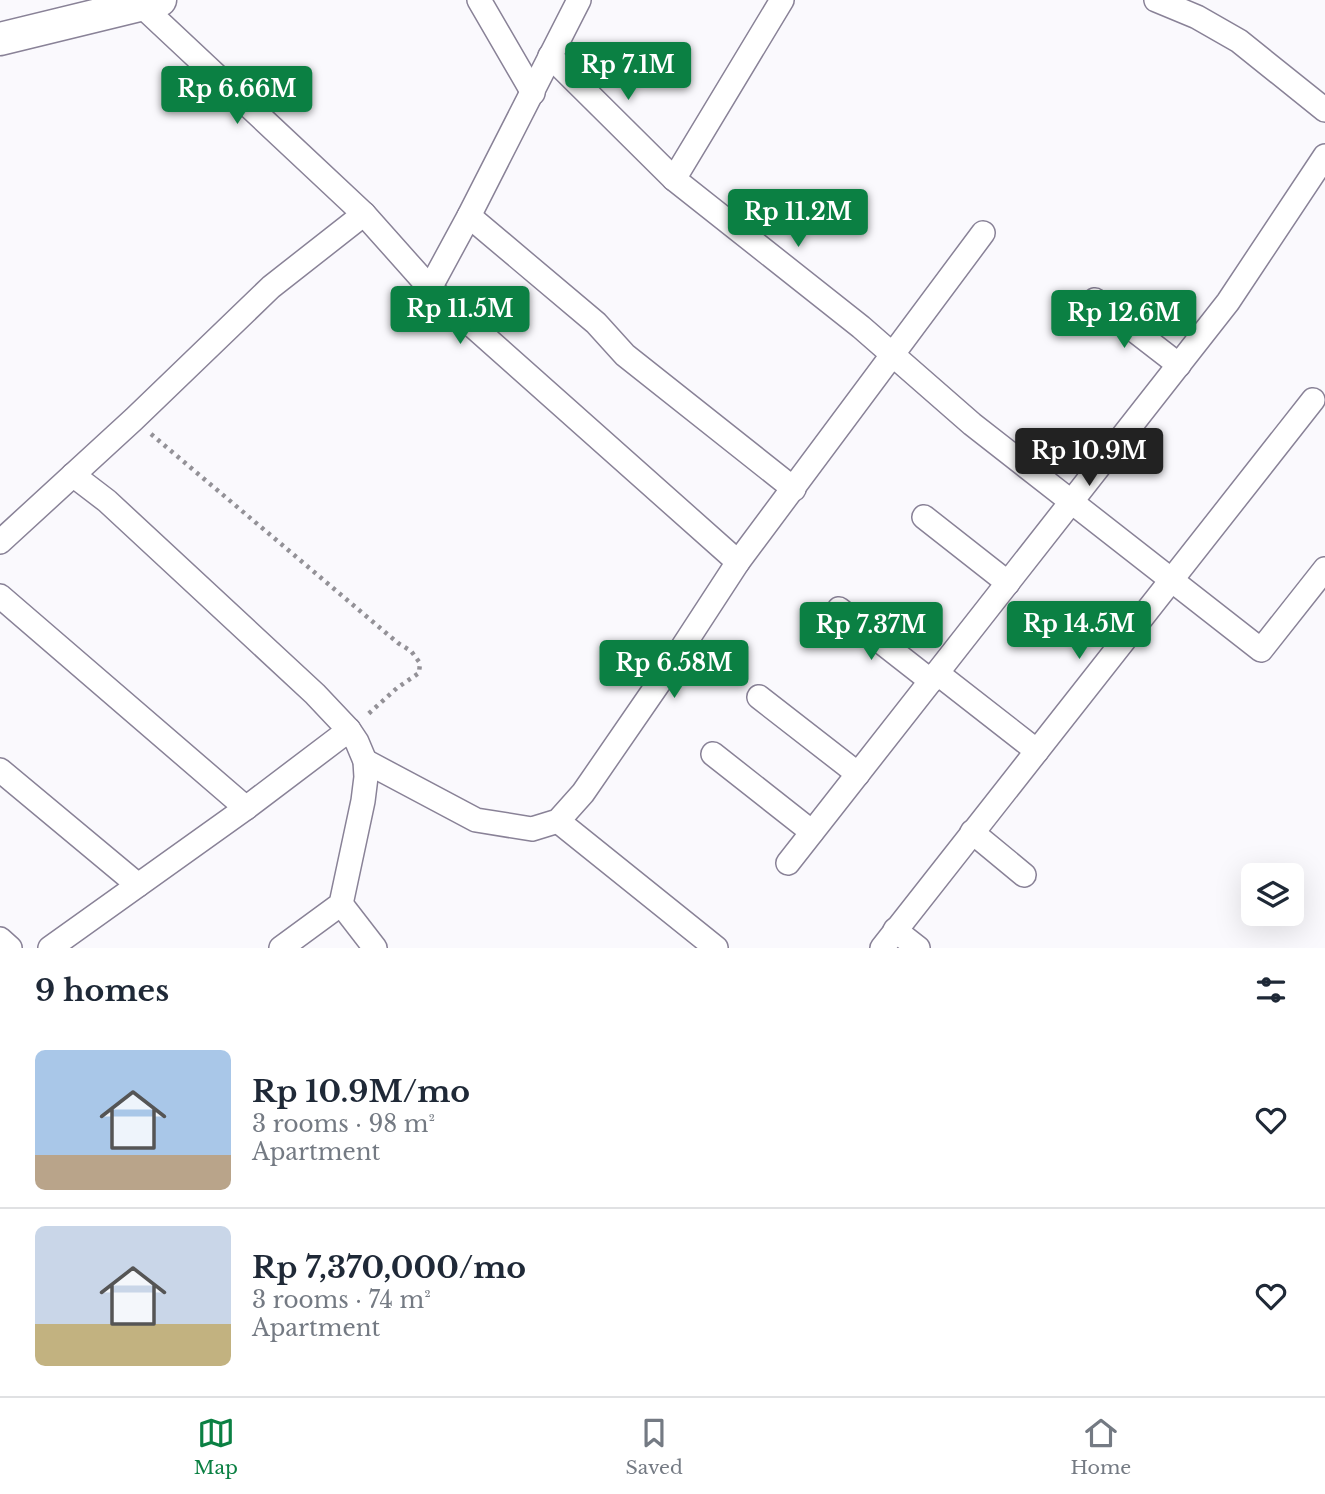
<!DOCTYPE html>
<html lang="en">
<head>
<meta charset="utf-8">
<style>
  body { margin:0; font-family:"Libre Baskerville",serif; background:#f2f2f3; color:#1f2937; height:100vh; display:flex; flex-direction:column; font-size:26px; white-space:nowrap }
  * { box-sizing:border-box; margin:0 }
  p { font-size:23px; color:#747a83 }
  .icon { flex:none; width:38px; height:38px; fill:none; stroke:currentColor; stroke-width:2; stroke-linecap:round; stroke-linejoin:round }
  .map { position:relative; height:948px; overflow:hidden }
  .drawer { display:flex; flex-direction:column; background:#fff; flex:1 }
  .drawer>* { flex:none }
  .controls { position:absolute; left:1241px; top:863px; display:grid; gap:14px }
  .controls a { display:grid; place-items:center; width:63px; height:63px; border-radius:10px; background:#fff; box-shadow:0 7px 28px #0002; font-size:35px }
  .price { position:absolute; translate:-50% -60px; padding:0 16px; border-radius:7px; background:#0b8043; color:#fff; font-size:23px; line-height:46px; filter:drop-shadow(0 2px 4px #0008) }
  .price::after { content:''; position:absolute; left:50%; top:42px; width:21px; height:16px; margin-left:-10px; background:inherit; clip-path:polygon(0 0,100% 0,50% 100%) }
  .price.current { background:#222; color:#fff }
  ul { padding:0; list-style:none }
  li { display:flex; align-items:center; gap:21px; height:175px; padding:0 35px }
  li+li { border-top:2px solid #e0e1e3 }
  li span { display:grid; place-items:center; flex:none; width:196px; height:140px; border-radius:10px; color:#555 }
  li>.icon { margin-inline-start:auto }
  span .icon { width:84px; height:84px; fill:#fffc; stroke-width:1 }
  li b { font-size:30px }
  h2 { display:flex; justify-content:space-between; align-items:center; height:84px; padding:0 35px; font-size:30px }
  .dock { display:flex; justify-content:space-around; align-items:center; height:98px; border-top:2px solid #e0e1e3; background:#fff; font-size:19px; color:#747a83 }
  .dock a { display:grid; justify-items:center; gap:4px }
  .dock .current { color:#0b8043 }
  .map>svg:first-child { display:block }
</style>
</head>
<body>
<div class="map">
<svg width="1325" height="948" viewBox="0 0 1325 948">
  <rect width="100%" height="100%" fill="#faf9fd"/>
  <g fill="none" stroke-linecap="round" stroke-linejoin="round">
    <defs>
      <g id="street">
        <polyline points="479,0 533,93"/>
        <polyline points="579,0 469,216 430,288 738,562"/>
        <polyline points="1156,0 1197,17 1239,41 1325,110"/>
        <polyline points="141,5 364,214"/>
        <polyline points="550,56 674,179 861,327 972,424 1261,650 1325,569"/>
        <polyline points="674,179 782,0"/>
        <polyline points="469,216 596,323 625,355 794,489"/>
        <polyline points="1095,300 1179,365"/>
        <polyline points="73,475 107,501 315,694 349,730 357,742 365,761 366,777 363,801 341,904 281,948"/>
        <polyline points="924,517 1008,583"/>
        <polyline points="0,542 134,419 271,287 364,214 430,288"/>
        <polyline points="0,596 246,808"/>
        <polyline points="839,609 931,681"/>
        <polyline points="937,673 1037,751"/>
        <polyline points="759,697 858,774"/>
        <polyline points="713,754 812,832"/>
        <polyline points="365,761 476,820 532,829 558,821 583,793 665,674 738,562 983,233"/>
        <polyline points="0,770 138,885"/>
        <polyline points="558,821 716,948"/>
        <polyline points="972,832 1024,875"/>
        <polyline points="788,863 1228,302 1325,156"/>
        <polyline points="341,904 375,948"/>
        <polyline points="895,930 918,948"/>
        <polyline points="0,939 10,948"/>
        <polyline points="50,948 246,808 349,730"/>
        <polyline points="882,948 1313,400"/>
      </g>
      <polyline id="secondary" points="0,39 160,0"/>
    </defs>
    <use href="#street" stroke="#898297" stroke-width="26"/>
    <use href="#secondary" stroke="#898297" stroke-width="35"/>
    <polyline stroke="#939197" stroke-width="4.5" stroke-dasharray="3.5 5" stroke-linecap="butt" points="151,434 398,643 411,651 420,663 419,673 397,688 366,716"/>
    <use href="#street" stroke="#fff" stroke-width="23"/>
    <use href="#secondary" stroke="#fff" stroke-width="32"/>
  </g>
</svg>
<div class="controls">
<a><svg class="icon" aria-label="layers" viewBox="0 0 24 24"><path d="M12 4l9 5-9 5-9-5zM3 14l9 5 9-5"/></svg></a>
</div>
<b class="price" style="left:628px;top:102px">Rp 7.1M</b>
<b class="price" style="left:237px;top:126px">Rp 6.66M</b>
<b class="price" style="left:798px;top:249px">Rp 11.2M</b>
<b class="price" style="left:460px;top:346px">Rp 11.5M</b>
<b class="price" style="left:1124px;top:350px">Rp 12.6M</b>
<b class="price current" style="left:1089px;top:488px">Rp 10.9M</b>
<b class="price" style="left:1079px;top:661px">Rp 14.5M</b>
<b class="price" style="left:871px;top:662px">Rp 7.37M</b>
<b class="price" style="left:674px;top:700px">Rp 6.58M</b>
</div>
<section class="drawer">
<h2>9 homes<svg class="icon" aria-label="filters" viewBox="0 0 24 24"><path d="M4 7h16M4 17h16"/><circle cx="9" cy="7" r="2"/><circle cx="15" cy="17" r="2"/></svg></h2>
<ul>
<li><span style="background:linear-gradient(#a9c7e8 75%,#b9a48a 0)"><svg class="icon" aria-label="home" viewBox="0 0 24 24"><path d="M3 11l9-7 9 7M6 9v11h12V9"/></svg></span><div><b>Rp 10.9M/mo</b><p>3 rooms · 98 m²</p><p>Apartment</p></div><svg class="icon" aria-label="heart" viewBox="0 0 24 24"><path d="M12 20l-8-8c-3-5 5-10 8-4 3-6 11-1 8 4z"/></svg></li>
<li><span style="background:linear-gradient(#c9d6e8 70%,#c2b280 0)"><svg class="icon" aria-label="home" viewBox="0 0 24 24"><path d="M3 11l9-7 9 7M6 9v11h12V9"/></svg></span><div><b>Rp 7,370,000/mo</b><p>3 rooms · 74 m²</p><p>Apartment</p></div><svg class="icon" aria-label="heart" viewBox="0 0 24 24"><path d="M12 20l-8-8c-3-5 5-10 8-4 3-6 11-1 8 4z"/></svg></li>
</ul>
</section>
<nav class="dock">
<a class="current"><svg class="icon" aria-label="map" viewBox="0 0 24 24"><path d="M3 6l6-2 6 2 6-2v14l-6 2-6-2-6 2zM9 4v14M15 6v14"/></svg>Map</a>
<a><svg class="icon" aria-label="saved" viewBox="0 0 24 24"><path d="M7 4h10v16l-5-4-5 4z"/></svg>Saved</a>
<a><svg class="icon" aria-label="home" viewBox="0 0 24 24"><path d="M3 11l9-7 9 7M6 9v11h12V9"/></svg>Home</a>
</nav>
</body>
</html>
